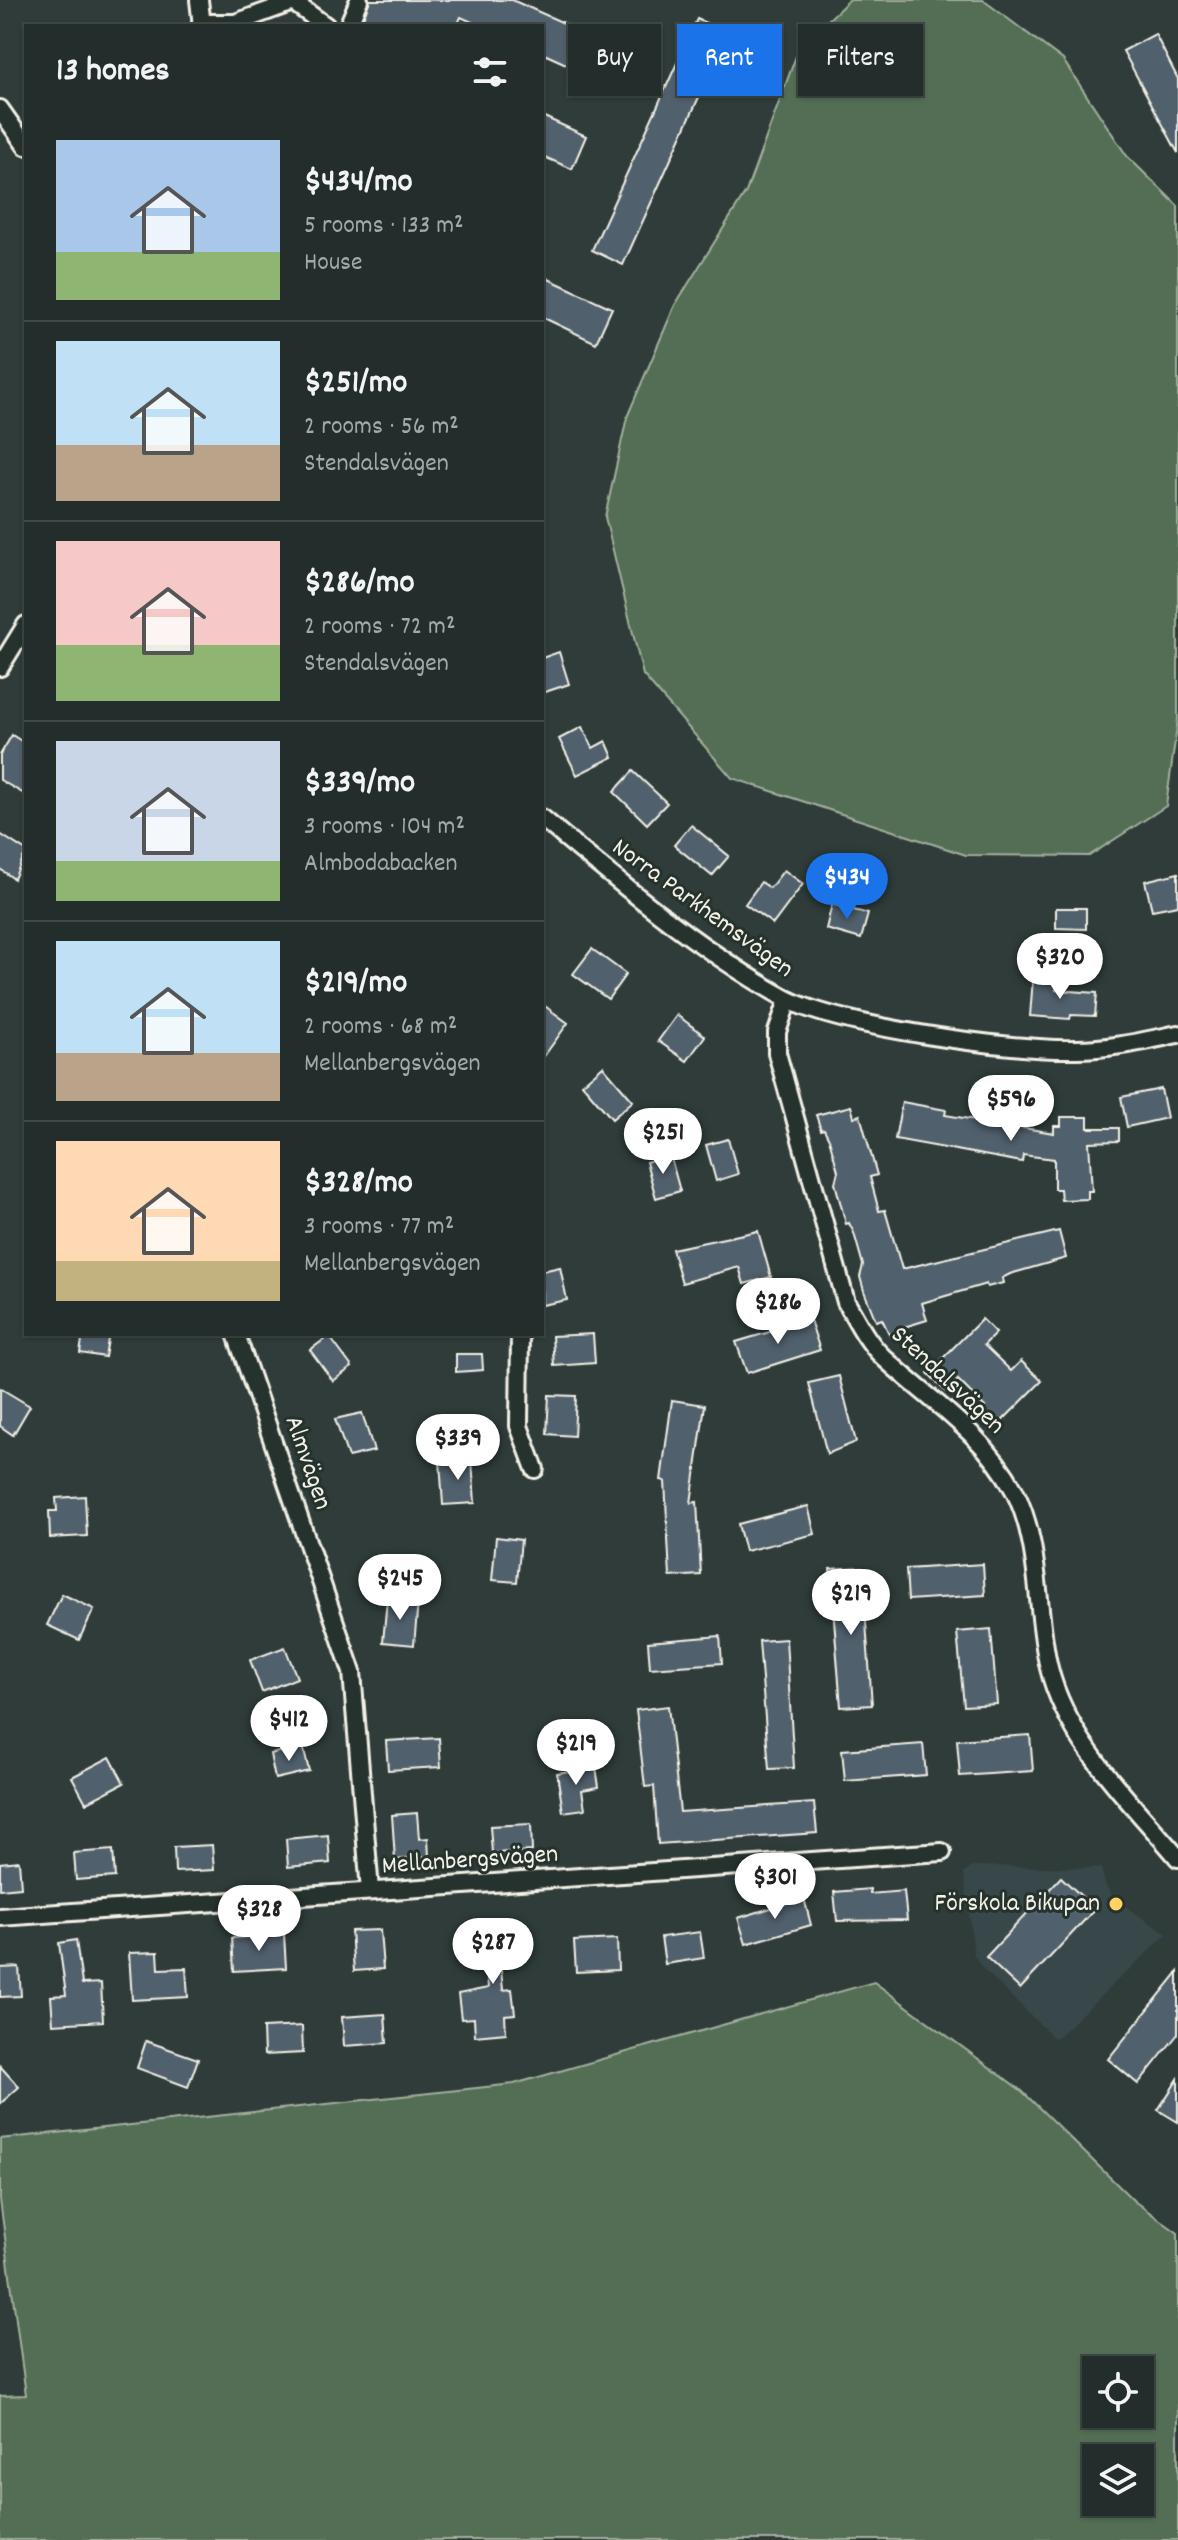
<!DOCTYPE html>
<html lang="en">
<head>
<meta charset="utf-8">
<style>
  body { margin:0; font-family:Dekko,sans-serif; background:#2f3938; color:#f1f3f6; height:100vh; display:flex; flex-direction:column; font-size:30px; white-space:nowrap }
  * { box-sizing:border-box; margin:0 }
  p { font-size:26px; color:#a3a8a9 }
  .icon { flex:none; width:44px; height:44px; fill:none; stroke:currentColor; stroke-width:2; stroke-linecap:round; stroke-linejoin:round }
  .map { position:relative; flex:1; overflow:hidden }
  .drawer { position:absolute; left:24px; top:24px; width:520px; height:1312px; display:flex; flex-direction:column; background:#232d2c; border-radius:0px; box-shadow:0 2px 6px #0004,0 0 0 2px #404948 }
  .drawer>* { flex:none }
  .top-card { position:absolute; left:568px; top:24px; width:490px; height:72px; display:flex; gap:16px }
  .fabs { position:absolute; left:1082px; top:2356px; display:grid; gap:16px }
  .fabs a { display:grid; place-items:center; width:72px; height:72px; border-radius:0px; background:#232d2c; box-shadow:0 2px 6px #0004,0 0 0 2px #404948; font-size:40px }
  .price { position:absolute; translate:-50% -68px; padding:0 18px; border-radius:28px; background:#fff; color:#222; font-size:26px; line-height:52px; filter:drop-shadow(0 2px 4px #0008) }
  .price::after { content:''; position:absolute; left:50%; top:48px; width:24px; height:18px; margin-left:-12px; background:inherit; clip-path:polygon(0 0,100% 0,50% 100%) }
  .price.selected { background:#1a73e8; color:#fff }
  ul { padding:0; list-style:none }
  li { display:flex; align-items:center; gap:24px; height:200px; padding:0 32px }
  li+li { border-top:2px solid #404948 }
  li span { display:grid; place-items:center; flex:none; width:224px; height:160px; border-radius:0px; color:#555 }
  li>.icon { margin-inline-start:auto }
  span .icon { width:96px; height:96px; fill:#fffc; stroke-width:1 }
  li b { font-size:34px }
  h2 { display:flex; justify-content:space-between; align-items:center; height:96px; padding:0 32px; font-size:34px }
  .tag { padding:0 28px; border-radius:0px; background:#232d2c; box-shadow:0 2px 6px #0004,0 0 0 2px #404948; font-size:28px; line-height:72px }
  .tag.selected { background:#1a73e8; color:#fff }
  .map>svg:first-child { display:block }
</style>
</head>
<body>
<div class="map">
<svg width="1178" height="2540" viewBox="0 0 1178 2540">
  <rect width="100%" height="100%" fill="#2f3c3a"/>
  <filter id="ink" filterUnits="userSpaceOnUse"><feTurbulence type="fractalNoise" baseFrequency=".0125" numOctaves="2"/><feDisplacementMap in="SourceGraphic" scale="16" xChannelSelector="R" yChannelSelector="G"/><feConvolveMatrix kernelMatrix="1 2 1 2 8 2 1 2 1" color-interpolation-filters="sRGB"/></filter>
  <g filter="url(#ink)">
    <polygon fill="#394749" points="974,1866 1101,1868 1106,1886 1114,1899 1167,1934 1055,2039 982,1968 974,1955 964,1873"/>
    <g fill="#536e54" stroke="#a4b09e" stroke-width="2" fill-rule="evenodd">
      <polygon points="849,0 983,0 1063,60 1127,156 1178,206 1178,719 1166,806 1089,856 966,855 732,778 643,675 605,517 627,417 675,305 746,192 799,48"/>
      <path d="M 874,1982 L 1022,2091 L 1134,2201 L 1178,2233 L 1178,2540 L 0,2540 L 0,2396 L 26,2395 L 0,2200 L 0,2139 L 514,2084 ZM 1096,2370 L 1140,2370 L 1140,2414 L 1096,2414 ZM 1096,2458 L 1140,2458 L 1140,2502 L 1096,2502 Z"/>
    </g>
    <g fill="#51616d" stroke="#f4f1e8" stroke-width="2">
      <polygon points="370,0 512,0 636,55 621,89 542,53 542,26 481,26 461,17 457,26 360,26"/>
      <polygon points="697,19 728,33 623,265 592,250"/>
      <polygon points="1155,34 1178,79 1178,153 1123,51"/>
      <polygon points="542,116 586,136 572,169 542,156"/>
      <polygon points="542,276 612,308 596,343 542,317"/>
      <polygon points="559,652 569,684 542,693 542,658"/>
      <polygon points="582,727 593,748 606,741 613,757 577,775 559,739"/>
      <polygon points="12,735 26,744 26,795 0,780 0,755"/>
      <polygon points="633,771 667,803 647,824 614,792"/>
      <polygon points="691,825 729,856 712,876 674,845"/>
      <polygon points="0,834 26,851 14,879 0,869"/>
      <polygon points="784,870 803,884 773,924 745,904 761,882 770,888"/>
      <polygon points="1178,873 1178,905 1152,910 1145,881"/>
      <polygon points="832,904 868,914 861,939 826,929"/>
      <polygon points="1056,908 1086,908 1086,929 1056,928"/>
      <polygon points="592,949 626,974 608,999 573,974"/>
      <polygon points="1033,978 1057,980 1056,990 1097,993 1095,1016 1071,1015 1070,1019 1030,1016"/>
      <polygon points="542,1004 568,1023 542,1059"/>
      <polygon points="677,1015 705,1036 687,1061 658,1041"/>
      <polygon points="603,1066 633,1101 612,1119 582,1084"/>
      <polygon points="1161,1089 1167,1118 1127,1127 1121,1097"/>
      <polygon points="902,1102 946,1110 945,1115 1054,1133 1054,1126 1061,1126 1061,1117 1088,1117 1088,1128 1119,1128 1119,1141 1089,1142 1092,1191 1088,1191 1088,1199 1061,1200 1060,1189 1054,1189 1054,1159 1023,1155 1022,1162 895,1139"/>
      <polygon points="851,1106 854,1117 860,1115 877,1175 870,1177 879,1211 885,1210 902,1269 1059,1231 1066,1258 1010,1274 1002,1278 1003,1283 987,1287 986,1284 922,1303 927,1320 904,1327 906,1334 891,1338 882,1319 876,1321 864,1291 860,1277 863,1265 854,1233 849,1223 846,1224 835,1183 838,1171 829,1139 824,1129 821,1130 816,1115"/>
      <polygon points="728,1139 738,1174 716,1181 706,1145"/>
      <polygon points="670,1155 680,1191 656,1198 646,1162"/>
      <polygon points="758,1231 771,1277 744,1284 739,1267 682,1283 672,1249"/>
      <polygon points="560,1267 567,1300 542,1305 542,1271"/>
      <polygon points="982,1319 996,1333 984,1345 1011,1371 1021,1361 1042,1381 992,1431 977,1416 985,1407 958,1380 946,1392 928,1373"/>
      <polygon points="810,1320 820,1350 747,1373 736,1342"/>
      <polygon points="83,1334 109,1334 105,1357 80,1353"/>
      <polygon points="593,1334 595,1363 554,1366 552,1336"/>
      <polygon points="329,1336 352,1367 333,1381 310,1350"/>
      <polygon points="456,1354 482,1354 483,1370 456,1372"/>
      <polygon points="839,1376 856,1442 827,1454 809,1383"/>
      <polygon points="0,1388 30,1406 13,1435 0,1426"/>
      <polygon points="549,1395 576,1396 574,1436 547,1434"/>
      <polygon points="672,1400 705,1405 691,1503 697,1502 701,1575 670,1577 665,1481 661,1480"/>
      <polygon points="362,1413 374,1451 348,1457 335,1419"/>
      <polygon points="472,1459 475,1503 443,1505 440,1461"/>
      <polygon points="85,1496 87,1536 50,1538 49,1511 57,1511 56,1498"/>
      <polygon points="808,1506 815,1534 745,1551 738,1524"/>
      <polygon points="496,1537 521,1540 517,1582 492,1580"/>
      <polygon points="983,1564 985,1595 908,1600 906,1569"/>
      <polygon points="862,1567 872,1705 841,1707 830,1569"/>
      <polygon points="62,1594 94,1609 79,1640 47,1625"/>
      <polygon points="387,1599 418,1602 414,1645 383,1642"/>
      <polygon points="991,1629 997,1704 964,1706 957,1632"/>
      <polygon points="720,1636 722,1663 650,1668 648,1642"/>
      <polygon points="786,1639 794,1768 769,1769 759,1641"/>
      <polygon points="285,1647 297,1678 262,1692 250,1660"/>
      <polygon points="668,1706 680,1812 814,1803 817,1833 658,1844 654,1786 645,1787 636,1710"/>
      <polygon points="1030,1735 1033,1771 960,1776 957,1740"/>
      <polygon points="439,1738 441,1767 388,1770 386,1741"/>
      <polygon points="923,1744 926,1775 845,1781 842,1750"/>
      <polygon points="303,1746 309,1771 275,1779 270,1754"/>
      <polygon points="110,1757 124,1783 86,1803 72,1777"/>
      <polygon points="596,1767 599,1787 582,1790 585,1809 563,1812 557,1773"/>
      <polygon points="417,1813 419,1839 428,1838 429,1857 395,1860 392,1815"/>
      <polygon points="531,1824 532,1851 492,1853 490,1826"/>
      <polygon points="328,1835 330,1863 288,1867 286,1839"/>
      <polygon points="212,1845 214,1870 175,1872 174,1847"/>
      <polygon points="113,1850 115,1877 76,1880 74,1853"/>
      <polygon points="19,1861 21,1887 0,1889 0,1863"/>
      <polygon points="1061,1877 1095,1909 1020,1989 986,1957"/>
      <polygon points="870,1889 870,1894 904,1891 907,1920 837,1921 834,1892"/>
      <polygon points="804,1898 811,1925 746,1944 738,1918"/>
      <polygon points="380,1930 383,1969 354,1971 351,1931"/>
      <polygon points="522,1931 525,1957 500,1959 503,1990 512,1989 515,2014 505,2015 506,2033 475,2036 474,2018 461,2019 458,1994 488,1988 483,1934"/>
      <polygon points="700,1932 704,1958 665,1964 661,1937"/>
      <polygon points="284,1934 286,1968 234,1971 232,1938"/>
      <polygon points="617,1939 618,1970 576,1972 574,1941"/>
      <polygon points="76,1940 82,1984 101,1983 103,2021 53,2024 51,1996 66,1995 59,1943"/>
      <polygon points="158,1952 159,1969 186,1968 188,1997 132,2000 129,1953"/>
      <polygon points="19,1967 21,1996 0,1997 0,1968"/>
      <polygon points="1178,1972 1178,2034 1138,2084 1108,2059"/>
      <polygon points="385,2014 387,2043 344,2046 342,2017"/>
      <polygon points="302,2026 303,2053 264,2055 263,2028"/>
      <polygon points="146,2041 198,2059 188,2087 137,2068"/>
      <polygon points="0,2066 19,2087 0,2104"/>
      <polygon points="1178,2079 1178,2122 1158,2110"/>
    </g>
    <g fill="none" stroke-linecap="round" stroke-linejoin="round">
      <defs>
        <g id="minor">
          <polyline points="199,0 202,26"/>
          <polyline points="201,23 235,23 293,2 326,26"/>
          <polyline points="348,26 359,0"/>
          <polyline points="0,109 26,146"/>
          <polyline points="0,667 26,625"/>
          <path d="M 542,818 C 617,881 699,950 785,998 C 837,1027 1014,1051 1076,1049 C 1111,1049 1144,1041 1178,1034"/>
          <path d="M 788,1000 L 777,1032 L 777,1053 L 846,1302 C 857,1321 867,1342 883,1357 C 929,1400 984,1433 1014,1490 C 1042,1545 1035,1610 1049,1668 C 1067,1742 1131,1802 1178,1858"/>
          <polyline points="236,1334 352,1672 370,1891"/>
          <polyline points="520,1334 519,1426 535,1469"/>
          <polyline points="0,1917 942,1852"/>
        </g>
      </defs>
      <use href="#minor" stroke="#f4f1e8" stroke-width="22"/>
      <use href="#minor" stroke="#26332d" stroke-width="16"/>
    </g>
  </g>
  <circle fill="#ffd166" stroke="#26332d" stroke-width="3" cx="1116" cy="1904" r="8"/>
  <g text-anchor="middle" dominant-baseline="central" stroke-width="6" stroke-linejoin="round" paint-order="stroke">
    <g font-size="26" fill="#f4f1e8" stroke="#26332d">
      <text transform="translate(702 909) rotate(36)">Norra Parkhemsvägen</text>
      <text transform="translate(947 1381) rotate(43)">Stendalsvägen</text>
      <text transform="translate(307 1463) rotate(71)">Almvägen</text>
      <text transform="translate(470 1861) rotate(-4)">Mellanbergsvägen</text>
    </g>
    <g font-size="26" fill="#f4f1e8" stroke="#26332d" text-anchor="end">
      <text x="1100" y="1904">Förskola Bikupan</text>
    </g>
  </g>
</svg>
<div class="fabs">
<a><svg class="icon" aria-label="locate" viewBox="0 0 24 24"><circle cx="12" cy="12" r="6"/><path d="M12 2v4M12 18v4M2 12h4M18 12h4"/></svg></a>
<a><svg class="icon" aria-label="layers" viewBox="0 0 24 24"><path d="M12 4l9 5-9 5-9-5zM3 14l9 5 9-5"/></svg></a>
</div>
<b class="price selected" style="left:847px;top:921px">$434</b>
<b class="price" style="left:1060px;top:1001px">$320</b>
<b class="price" style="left:1011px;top:1143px">$596</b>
<b class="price" style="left:663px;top:1176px">$251</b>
<b class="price" style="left:778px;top:1346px">$286</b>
<b class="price" style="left:458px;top:1482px">$339</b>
<b class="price" style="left:400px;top:1622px">$245</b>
<b class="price" style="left:851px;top:1637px">$219</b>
<b class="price" style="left:289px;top:1763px">$412</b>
<b class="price" style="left:576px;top:1787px">$219</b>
<b class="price" style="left:775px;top:1921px">$301</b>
<b class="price" style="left:259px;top:1953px">$328</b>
<b class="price" style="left:493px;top:1986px">$287</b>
<div class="top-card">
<a class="tag">Buy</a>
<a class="tag selected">Rent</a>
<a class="tag">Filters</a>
</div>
<section class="drawer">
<h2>13 homes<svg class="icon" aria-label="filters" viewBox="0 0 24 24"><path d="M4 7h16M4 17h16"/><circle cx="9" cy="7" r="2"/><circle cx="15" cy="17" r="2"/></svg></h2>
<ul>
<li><span style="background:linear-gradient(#a9c7e8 70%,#8fb573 0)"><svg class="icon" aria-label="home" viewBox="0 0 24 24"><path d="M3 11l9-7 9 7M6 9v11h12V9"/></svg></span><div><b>$434/mo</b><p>5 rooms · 133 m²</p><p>House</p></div></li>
<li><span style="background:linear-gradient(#bfe0f5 65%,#b9a48a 0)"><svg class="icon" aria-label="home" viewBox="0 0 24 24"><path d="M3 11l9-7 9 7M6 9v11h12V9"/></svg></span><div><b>$251/mo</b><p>2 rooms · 56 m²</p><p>Stendalsvägen</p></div></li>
<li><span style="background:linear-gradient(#f6c9c9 65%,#8fb573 0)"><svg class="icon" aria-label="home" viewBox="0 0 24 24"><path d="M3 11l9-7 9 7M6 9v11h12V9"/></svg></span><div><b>$286/mo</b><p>2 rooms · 72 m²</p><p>Stendalsvägen</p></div></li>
<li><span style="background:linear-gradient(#c9d6e8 75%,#8fb573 0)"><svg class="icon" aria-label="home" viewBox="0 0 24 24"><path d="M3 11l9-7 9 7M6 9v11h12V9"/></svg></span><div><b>$339/mo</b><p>3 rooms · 104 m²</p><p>Almbodabacken</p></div></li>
<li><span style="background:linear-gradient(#bfe0f5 70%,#b9a48a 0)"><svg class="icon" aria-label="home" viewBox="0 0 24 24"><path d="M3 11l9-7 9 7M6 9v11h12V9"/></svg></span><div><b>$219/mo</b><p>2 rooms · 68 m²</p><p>Mellanbergsvägen</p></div></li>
<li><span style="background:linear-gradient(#ffd9b3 75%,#c2b280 0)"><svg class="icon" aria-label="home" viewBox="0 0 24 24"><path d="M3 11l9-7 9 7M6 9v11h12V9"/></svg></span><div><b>$328/mo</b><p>3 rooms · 77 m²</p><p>Mellanbergsvägen</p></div></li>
</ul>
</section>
</div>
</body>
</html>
